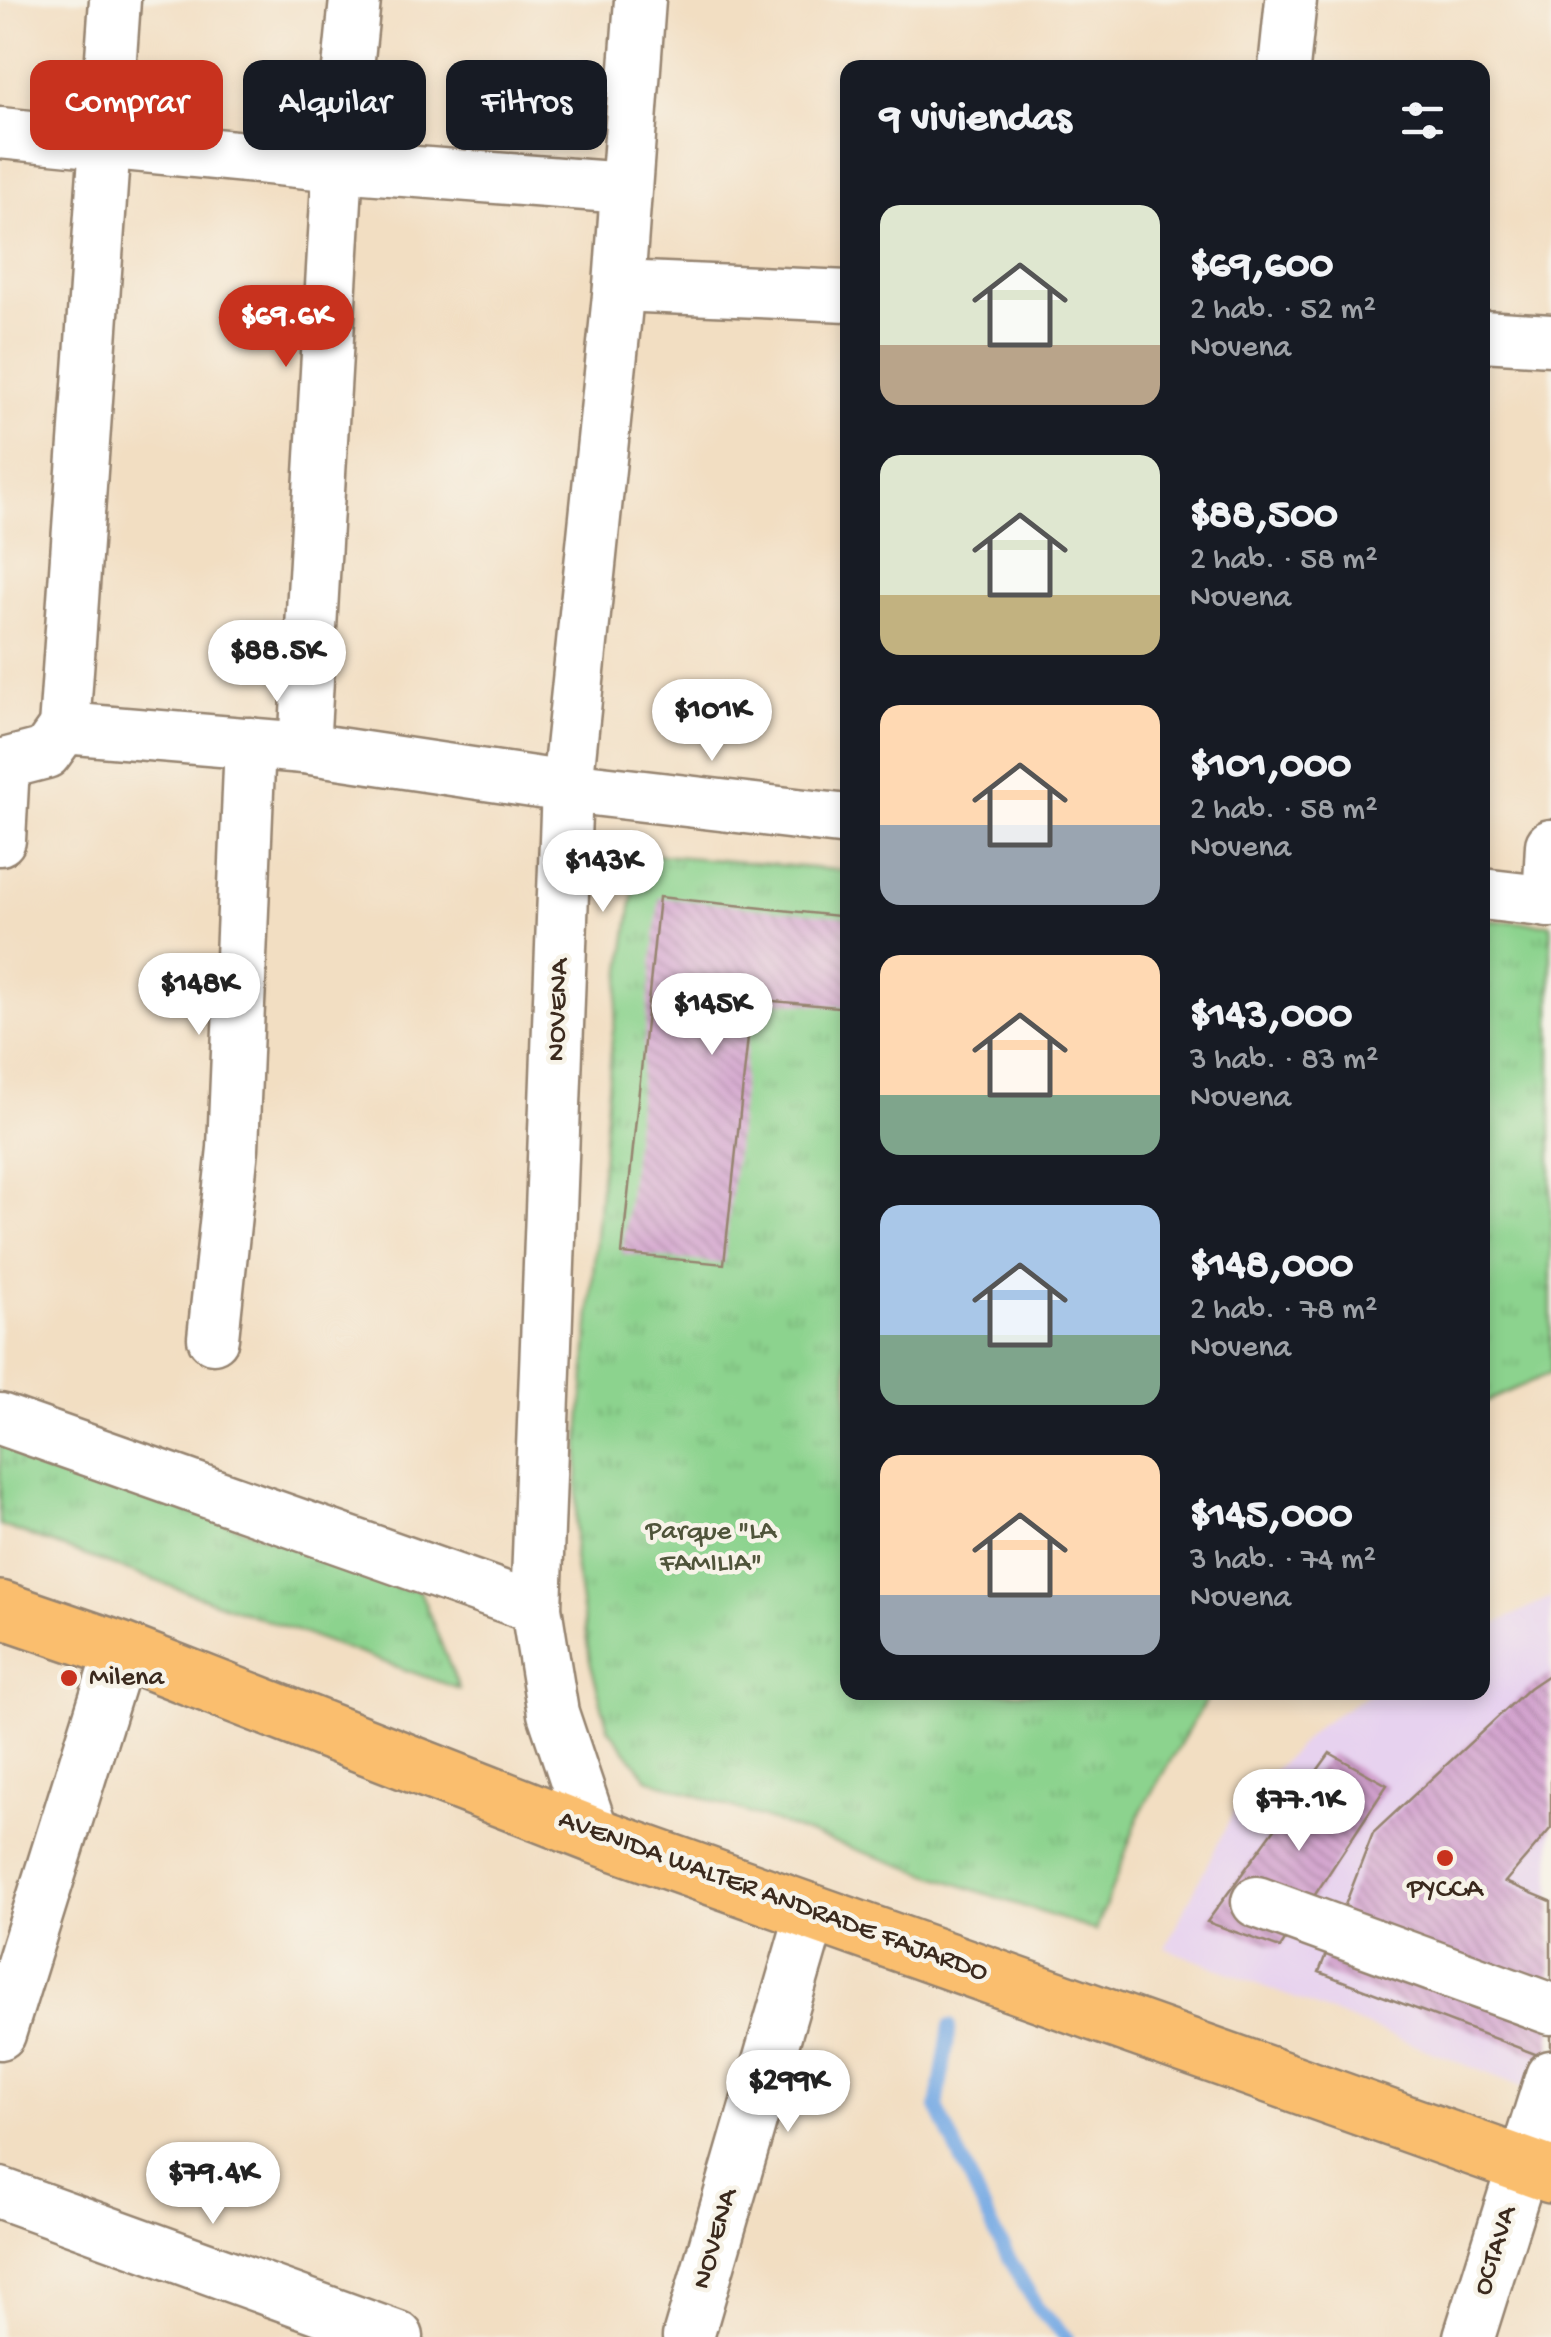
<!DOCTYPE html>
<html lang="es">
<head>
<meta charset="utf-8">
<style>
  body { margin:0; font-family:"Gochi Hand",sans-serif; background:#20242c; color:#f1f3f6; height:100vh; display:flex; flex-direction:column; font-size:38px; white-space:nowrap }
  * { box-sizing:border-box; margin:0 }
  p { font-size:32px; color:#9ea1a6 }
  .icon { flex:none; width:55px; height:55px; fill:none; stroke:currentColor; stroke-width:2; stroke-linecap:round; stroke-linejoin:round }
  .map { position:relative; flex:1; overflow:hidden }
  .side { position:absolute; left:840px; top:60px; width:650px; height:1640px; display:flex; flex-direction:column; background:#171b24; border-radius:20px; box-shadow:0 5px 15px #0003 }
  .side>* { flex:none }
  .hud { position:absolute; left:30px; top:60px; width:660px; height:90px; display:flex; gap:20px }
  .price { position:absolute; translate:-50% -85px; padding:0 22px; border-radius:35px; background:#fff; color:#222; font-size:32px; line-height:65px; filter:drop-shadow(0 2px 5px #0008) }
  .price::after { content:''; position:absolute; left:50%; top:60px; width:30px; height:22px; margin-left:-15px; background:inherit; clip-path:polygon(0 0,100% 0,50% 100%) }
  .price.current { background:#c8321e; color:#fff }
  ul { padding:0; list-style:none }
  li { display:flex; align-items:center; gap:30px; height:250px; padding:0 40px }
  li span { display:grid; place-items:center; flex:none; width:280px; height:200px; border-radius:20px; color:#555 }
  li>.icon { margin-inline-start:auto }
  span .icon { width:120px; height:120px; fill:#fffc; stroke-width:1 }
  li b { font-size:42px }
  h2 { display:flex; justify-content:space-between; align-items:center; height:120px; padding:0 40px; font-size:42px }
  .chip { padding:0 35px; border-radius:20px; background:#171b24; box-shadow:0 5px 15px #0003; font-size:35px; line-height:90px }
  .chip.current { background:#c8321e; color:#fff }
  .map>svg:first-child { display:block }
</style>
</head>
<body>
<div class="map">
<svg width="1551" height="2337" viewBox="0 0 1551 2337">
  <defs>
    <pattern id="park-tufts" width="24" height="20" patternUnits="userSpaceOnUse" patternTransform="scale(2.5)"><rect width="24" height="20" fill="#8cd38e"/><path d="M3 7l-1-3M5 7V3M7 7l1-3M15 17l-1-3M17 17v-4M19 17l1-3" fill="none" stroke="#7ab57a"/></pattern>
    <pattern id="building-back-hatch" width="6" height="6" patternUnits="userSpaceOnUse" patternTransform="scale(2.5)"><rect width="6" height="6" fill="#d2a1ce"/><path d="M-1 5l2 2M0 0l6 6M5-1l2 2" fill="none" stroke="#ac83a7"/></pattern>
  </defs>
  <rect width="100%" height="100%" fill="#f7f3e8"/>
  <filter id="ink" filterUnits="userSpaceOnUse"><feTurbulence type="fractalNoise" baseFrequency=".01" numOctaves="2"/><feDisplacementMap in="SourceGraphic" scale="20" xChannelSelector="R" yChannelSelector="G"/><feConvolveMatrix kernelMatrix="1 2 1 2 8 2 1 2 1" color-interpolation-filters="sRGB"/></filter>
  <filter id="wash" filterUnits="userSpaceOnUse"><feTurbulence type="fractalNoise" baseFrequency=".0048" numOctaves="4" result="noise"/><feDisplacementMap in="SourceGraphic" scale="40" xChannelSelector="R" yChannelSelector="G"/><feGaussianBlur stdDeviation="2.25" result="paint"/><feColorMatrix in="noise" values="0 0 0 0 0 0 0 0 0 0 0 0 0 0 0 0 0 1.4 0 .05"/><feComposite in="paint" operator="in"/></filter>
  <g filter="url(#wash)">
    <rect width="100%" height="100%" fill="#f2dec2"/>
    <polygon fill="#e7d2ef" points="1551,1597 1551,2098 1165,1948 1234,1811 1318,1726 1370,1693 1482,1692 1483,1630"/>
    <g fill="url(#park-tufts)" stroke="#647e56" stroke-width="2.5">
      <polygon points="639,853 847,871 848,1692 1210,1693 1141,1811 1096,1931 648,1779 608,1728 590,1661 574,1558 580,1437 612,1039"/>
      <polygon points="1482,920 1551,924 1551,1373 1483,1403"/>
      <polygon points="0,1444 420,1591 459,1689 0,1525"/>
    </g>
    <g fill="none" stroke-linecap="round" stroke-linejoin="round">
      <polyline stroke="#78abe4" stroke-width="14" points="950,2026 937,2107 997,2237 1039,2310 1067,2337"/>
    </g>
    <g id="blocks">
      <g fill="url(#building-back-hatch)">
        <polygon points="659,897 848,917 848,1008 752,999 724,1264 622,1254"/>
        <polygon points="1551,1673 1551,1828 1505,1882 1551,1901 1551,2060 1319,1972 1373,1833 1529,1688"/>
        <polygon points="1330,1753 1387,1785 1280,1948 1207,1922"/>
      </g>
    </g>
  </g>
  <g filter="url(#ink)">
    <use href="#blocks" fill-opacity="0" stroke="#968470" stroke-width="2.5"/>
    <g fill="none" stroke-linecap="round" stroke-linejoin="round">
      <defs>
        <g id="minor">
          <polyline points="1284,68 1291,0"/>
          <polyline points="0,133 338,166 625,188"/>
          <polyline points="619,286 848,296"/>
          <polyline points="1482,336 1551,340"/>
          <polyline points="64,728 115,0"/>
          <polyline points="304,748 338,166 355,0"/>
          <polyline points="0,765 46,753 64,728 304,748 567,787 848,820"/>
          <polyline points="0,840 4,765"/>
          <polyline points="1482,894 1551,902"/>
          <polyline points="1548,902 1551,845"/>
          <polyline points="213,1338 233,1148 250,743"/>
          <polyline points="0,1419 536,1608"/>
          <polyline points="594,1835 553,1713 536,1608 567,787 619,286 640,0"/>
          <polyline points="1257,1902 1551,2009"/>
          <polyline points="0,2034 120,1650"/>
          <polyline points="0,2193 398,2337"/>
          <polyline points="688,2337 812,1911"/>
          <polyline points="1469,2337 1551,2076"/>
        </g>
        <polyline id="major" points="0,1609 120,1650 594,1835 1551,2175"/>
      </defs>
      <use href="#minor" stroke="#968470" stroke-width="55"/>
      <use href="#major" stroke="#968470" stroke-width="60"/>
      <use href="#minor" stroke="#fff" stroke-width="50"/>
      <use href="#major" stroke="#fabe6e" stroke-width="55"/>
    </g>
  </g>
  <g fill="#c8321e" stroke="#f7f3e8" stroke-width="4">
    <circle cx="69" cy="1678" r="10"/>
    <circle cx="1445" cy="1858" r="10"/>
  </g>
  <g text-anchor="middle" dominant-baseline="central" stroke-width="9" stroke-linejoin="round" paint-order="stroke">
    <g font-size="28" fill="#3b2a1e" stroke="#f7f3e8">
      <text transform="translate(559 1010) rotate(-88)">NOVENA</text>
      <text transform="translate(773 1897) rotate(20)">AVENIDA WALTER ANDRADE FAJARDO</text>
      <text transform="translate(716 2239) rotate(-74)">NOVENA</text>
      <text transform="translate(1496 2251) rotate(-73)">OCTAVA</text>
    </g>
    <g font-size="28" fill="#4f543a" stroke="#f7f3e8">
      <text x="711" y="1532">Parque "LA<tspan x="711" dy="32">FAMILIA"</tspan></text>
    </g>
    <g font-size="28" fill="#3b2a1e" stroke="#f7f3e8" text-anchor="start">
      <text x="89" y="1678">Milena</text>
      <text x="1445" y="1890" text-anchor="middle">PYCCA</text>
    </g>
  </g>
</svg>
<b class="price current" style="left:286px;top:370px">$69.6K</b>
<b class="price" style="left:277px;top:705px">$88.5K</b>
<b class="price" style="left:712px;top:764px">$101K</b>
<b class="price" style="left:603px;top:915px">$143K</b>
<b class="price" style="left:199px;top:1038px">$148K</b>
<b class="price" style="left:712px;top:1058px">$145K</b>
<b class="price" style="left:1299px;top:1854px">$77.1K</b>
<b class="price" style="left:788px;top:2135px">$299K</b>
<b class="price" style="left:213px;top:2227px">$79.4K</b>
<div class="hud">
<a class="chip current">Comprar</a>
<a class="chip">Alquilar</a>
<a class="chip">Filtros</a>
</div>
<section class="side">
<h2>9 viviendas<svg class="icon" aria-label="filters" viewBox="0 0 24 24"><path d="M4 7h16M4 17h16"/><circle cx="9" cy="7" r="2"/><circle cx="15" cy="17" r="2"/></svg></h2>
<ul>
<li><span style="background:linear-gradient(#dfe7d0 70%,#b9a48a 0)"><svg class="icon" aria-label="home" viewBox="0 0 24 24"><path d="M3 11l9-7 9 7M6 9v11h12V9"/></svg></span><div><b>$69,600</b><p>2 hab. · 52 m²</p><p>Novena</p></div></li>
<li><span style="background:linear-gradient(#dfe7d0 70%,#c2b280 0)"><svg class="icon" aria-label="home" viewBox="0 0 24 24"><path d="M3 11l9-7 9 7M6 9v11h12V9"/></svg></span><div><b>$88,500</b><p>2 hab. · 58 m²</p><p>Novena</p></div></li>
<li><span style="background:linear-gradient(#ffd9b3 60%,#9aa5b1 0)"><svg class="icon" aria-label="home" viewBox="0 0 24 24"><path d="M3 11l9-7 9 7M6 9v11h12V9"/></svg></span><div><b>$101,000</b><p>2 hab. · 58 m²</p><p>Novena</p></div></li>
<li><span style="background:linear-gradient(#ffd9b3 70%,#7fa58c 0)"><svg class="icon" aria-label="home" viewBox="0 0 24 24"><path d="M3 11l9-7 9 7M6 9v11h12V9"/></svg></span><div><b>$143,000</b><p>3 hab. · 83 m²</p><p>Novena</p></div></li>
<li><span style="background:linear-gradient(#a9c7e8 65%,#7fa58c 0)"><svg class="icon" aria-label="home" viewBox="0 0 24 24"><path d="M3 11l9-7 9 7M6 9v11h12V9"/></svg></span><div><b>$148,000</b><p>2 hab. · 78 m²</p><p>Novena</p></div></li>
<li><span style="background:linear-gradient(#ffd9b3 70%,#9aa5b1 0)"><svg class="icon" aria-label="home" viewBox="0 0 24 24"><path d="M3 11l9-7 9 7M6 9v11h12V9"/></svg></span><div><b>$145,000</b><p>3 hab. · 74 m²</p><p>Novena</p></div></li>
</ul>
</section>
</div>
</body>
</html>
